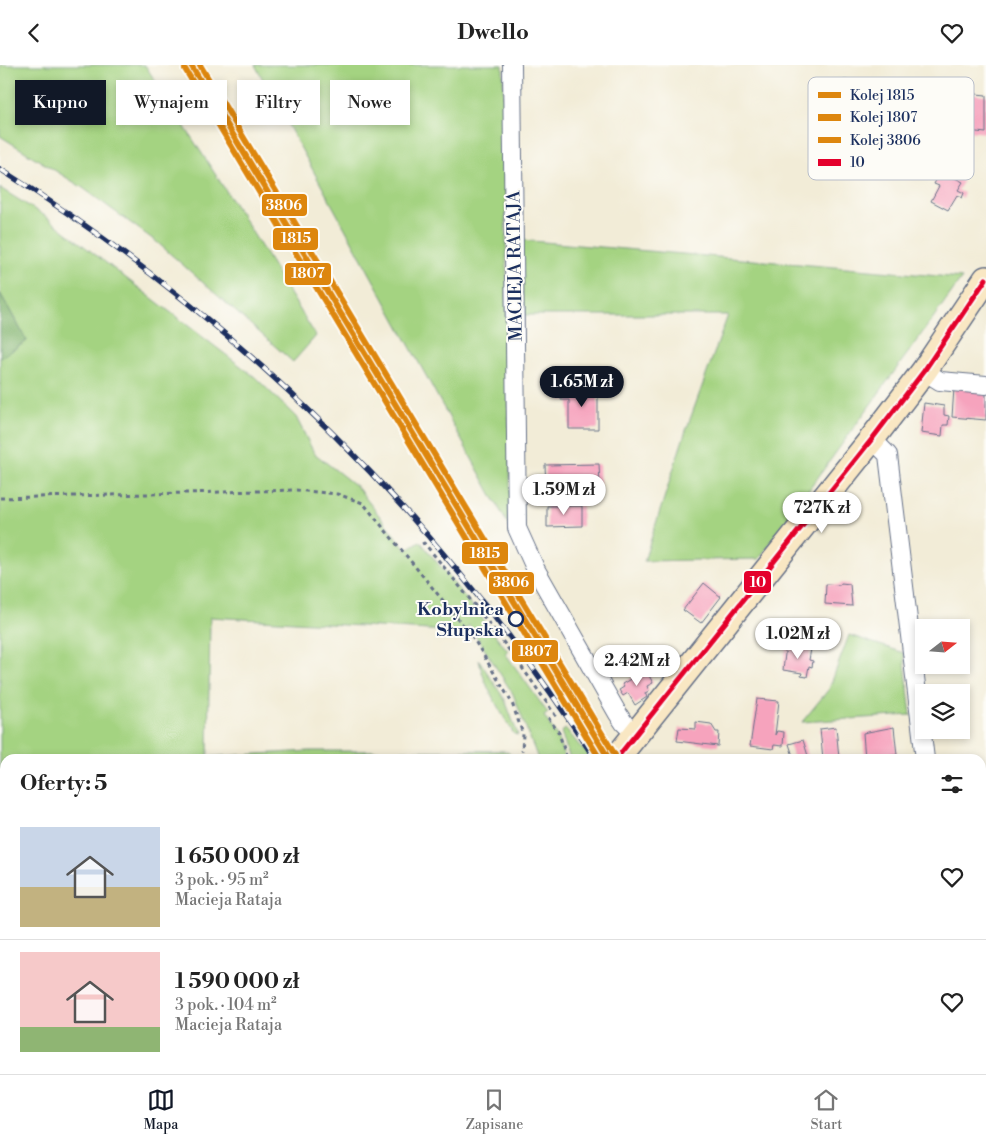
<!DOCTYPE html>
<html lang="pl">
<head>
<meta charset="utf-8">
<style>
  body { margin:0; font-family:"Libre Bodoni",serif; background:#f2f2f2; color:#222; height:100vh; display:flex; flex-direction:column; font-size:19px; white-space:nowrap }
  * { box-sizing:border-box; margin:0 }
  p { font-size:16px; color:#767676 }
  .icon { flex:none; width:28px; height:28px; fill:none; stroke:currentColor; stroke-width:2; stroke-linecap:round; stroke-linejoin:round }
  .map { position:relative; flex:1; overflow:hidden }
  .sheet { position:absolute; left:0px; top:689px; width:986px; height:321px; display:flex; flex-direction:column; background:#fff; border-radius:15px 15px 0 0; box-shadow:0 2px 8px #0003 }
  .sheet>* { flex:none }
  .banner { position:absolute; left:15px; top:15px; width:500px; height:45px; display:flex; gap:10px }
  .needle { width:32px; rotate:73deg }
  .tools { position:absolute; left:915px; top:554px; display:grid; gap:10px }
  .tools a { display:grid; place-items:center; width:55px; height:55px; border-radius:0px; background:#fff; box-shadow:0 2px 8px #0003; font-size:25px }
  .price { position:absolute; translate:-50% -42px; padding:0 11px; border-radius:18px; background:#fff; color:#222; font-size:16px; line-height:32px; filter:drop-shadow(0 1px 2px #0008) }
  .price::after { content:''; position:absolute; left:50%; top:30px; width:15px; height:11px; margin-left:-8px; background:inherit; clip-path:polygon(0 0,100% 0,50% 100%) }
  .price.current { background:#111827; color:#fff }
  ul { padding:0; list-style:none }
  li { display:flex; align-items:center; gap:15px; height:125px; padding:0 20px }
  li+li { border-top:1px solid #e0e0e0 }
  li span { display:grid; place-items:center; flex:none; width:140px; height:100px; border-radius:0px; color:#555 }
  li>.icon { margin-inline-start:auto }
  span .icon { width:60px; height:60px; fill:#fffc; stroke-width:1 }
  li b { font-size:21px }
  h2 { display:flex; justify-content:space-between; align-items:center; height:60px; padding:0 20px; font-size:21px }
  .pill { padding:0 18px; border-radius:0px; background:#fff; box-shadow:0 2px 8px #0003; font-size:18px; line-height:45px }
  .pill.current { background:#111827; color:#fff }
  header { display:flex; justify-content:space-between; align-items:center; height:65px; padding:0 20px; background:#fff; font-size:22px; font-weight:700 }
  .tab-bar { display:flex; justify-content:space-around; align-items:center; height:70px; border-top:1px solid #e0e0e0; background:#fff; font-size:14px; color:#767676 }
  .tab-bar a { display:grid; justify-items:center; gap:2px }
  .tab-bar .current { color:#111827 }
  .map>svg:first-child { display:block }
</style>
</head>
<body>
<header><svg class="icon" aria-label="back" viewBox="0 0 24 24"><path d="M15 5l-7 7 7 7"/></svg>Dwello<svg class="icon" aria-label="heart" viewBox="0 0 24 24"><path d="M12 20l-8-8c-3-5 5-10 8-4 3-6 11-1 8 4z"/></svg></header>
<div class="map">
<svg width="986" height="1009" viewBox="0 0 986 1009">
  <rect width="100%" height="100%" fill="#fdfcf7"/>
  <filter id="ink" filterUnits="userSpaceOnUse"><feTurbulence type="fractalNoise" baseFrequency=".02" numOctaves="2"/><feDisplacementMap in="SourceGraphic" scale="10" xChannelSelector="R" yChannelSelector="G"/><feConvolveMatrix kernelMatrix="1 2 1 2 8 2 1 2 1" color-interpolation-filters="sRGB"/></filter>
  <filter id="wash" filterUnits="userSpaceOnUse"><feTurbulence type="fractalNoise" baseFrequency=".0096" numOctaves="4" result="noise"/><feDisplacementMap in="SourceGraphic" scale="20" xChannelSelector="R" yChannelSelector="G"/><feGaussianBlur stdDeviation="1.12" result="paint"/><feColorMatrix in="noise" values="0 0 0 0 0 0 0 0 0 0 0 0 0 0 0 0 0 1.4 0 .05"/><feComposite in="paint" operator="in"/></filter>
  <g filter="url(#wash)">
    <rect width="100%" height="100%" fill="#f2ecd7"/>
    <g fill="#a4d381" stroke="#608170">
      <polygon points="0,0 145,0 246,157 316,271 293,297 158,178 83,123 0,71"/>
      <polygon points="255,0 503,0 511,465"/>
      <polygon points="0,123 45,151 255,312 296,352 314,388 357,422 406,485 420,476 508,586 505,588 548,648 544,651 556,669 565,694 538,694 513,629 469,560 463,567 210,552 208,692 309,686 504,686 509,688 513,694 5,694 5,1005 38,1005 38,1009 0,1009 0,293 27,276 0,228"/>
      <polygon points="520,175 962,213 759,494 644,496 684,371 728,250 522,250"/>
      <polygon points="849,570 904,588 911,650 802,657 829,624"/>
      <path d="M 479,595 L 505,635 L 518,670 L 514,669 C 501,647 483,620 479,595 Z"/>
      <polygon points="566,664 583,685 587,685 591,691 587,694 570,694 561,667"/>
      <polygon points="830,1005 969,1005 970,1009 833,1009"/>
    </g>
    <polygon fill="#83b56f" stroke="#4f7266" points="0,228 27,276 0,293"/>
    <g id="blocks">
      <g fill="#f6a3bd">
        <polygon points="844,15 986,30 986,68 840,52"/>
        <polygon points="941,106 963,117 958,125 964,128 962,133 957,130 948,145 931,136 939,121 934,119"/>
        <polygon points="954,323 986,325 986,355 952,352"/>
        <polygon points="562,324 598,324 598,364 569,364 569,335 561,335"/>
        <polygon points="924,338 944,341 944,350 949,351 948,360 943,360 942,371 921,368"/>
        <polygon points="599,399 600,421 546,422 545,400"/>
        <polygon points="547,441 582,441 582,461 547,462"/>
        <polygon points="704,518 721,532 701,558 683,545"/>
        <polygon points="841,518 850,519 852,541 825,539 826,519 840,520"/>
        <polygon points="786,581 811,584 809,595 813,596 812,602 809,601 807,612 801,611 802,608 783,605"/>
        <polygon points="653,583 660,595 649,602 642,590"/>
        <polygon points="646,605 653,618 647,621 649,626 645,628 647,632 635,640 628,628 623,631 619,625 624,622 622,619"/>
        <polygon points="757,634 779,636 775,670 777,666 784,667 783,681 774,680 773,684 750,681"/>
        <polygon points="696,657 711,659 716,667 719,667 718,681 677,676 679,663 696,664"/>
        <polygon points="836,662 839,693 823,694 820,664"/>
        <polygon points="894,662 897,690 881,691 881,694 865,694 863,668"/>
        <polygon points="803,675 809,694 794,694 789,679"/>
        <rect x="578" y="1005" width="54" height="4"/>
      </g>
    </g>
  </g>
  <g filter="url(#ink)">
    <use href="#blocks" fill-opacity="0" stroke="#667188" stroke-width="1"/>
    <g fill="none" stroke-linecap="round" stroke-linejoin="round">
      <defs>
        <polyline id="lane" points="744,1005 746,1009"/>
        <g id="street">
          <polyline points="512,0 517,463 536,505 618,649 624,658 636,670"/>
          <polyline points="924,306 940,316 986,320"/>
          <polyline points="872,374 888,390 925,694"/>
        </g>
        <g id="secondary">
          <polyline points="616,694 872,374 924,306 986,214"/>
          <polyline points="526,1005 527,1009"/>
        </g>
      </defs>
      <use href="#lane" stroke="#667188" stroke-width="11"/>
      <use href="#street" stroke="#667188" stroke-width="20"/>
      <use href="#secondary" stroke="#667188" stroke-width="28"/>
      <g stroke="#667188" stroke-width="3" stroke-dasharray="4 4" stroke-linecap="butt">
        <polyline points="0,433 296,425 337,429 363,438 472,571 512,638 523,669 522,686"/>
        <path d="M 422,479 L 424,478 C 470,533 515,590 555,650 L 549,654 L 559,668 L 567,694"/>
        <polyline points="964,1005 965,1009"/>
      </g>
      <use href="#lane" stroke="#fff" stroke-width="9"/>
      <use href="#street" stroke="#fff" stroke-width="18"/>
      <use href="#secondary" stroke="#f9e7c3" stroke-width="25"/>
      <defs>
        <g id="rail">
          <path d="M 0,104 C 240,254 442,456 595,694"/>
          <polyline points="809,1005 811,1009"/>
        </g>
      </defs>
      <use href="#rail" stroke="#1b2f5e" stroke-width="5.5"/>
      <use href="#rail" stroke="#fdfcf7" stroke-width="4" stroke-dasharray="11" stroke-linecap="butt"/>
      <defs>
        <polyline id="bus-1" points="616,694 872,374 924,306 986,214"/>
      </defs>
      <use href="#bus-1" stroke="#fdfcf7" stroke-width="9"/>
      <use href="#bus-1" stroke="#e4002b" stroke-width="5"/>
      <defs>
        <polyline id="rail-1" points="191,0 609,694"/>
        <polyline id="rail-2" points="185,4 600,694"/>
        <polyline id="rail-3" points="200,0 615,690"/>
      </defs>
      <use href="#rail-1" stroke="#fdfcf7" stroke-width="10"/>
      <use href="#rail-2" stroke="#fdfcf7" stroke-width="10"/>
      <use href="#rail-3" stroke="#fdfcf7" stroke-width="10"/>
      <use href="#rail-1" stroke="#dd860e" stroke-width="6"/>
      <use href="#rail-2" stroke="#dd860e" stroke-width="6"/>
      <use href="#rail-3" stroke="#dd860e" stroke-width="6"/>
    </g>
  </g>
  <circle fill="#fdfcf7" stroke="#1b2f5e" stroke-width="2.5" cx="516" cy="554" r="7"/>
  <g text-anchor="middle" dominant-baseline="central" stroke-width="4" stroke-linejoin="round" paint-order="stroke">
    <g font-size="18" fill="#1b2f5e" stroke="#fdfcf7">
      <text transform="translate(515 201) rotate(-91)">MACIEJA RATAJA</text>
    </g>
    <g font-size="18" font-weight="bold" fill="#1b2f5e" stroke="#fdfcf7" text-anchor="end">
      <text x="504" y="544">Kobylnica<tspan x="504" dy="21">Słupska</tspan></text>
    </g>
  </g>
  <rect x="808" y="12" width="166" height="103" rx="8" fill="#fdfcf7" stroke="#b9bec9" stroke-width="1"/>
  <rect x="818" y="27" width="23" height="6" fill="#dd860e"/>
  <rect x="818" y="49" width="23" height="7" fill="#dd860e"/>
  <rect x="818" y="72" width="23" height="6" fill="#dd860e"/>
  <rect x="818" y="94" width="23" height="7" fill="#e4002b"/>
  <g font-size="14" fill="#1b2f5e">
    <text x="850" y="35">Kolej 1815</text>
    <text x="850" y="57">Kolej 1807</text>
    <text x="850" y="80">Kolej 3806</text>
    <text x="850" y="102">10</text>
  </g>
  <g stroke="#fdfcf7" stroke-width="2">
    <rect x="261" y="128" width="47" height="24" rx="5" fill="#dd860e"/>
    <rect x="272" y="162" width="47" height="24" rx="5" fill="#dd860e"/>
    <rect x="284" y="197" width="48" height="24" rx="5" fill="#dd860e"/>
    <rect x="461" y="476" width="48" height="24" rx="5" fill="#dd860e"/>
    <rect x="743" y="505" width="29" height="24" rx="5" fill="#e4002b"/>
    <rect x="488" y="506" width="47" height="24" rx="5" fill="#dd860e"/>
    <rect x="511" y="574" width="48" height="24" rx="5" fill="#dd860e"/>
  </g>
  <g font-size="14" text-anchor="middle" font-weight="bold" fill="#fff">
    <text x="284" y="145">3806</text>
    <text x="296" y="178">1815</text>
    <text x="308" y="213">1807</text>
    <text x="485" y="493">1815</text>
    <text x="758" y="522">10</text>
    <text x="511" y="522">3806</text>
    <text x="535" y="591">1807</text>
  </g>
</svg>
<div class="tools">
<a><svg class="needle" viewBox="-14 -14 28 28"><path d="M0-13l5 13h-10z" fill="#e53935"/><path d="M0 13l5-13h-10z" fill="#767676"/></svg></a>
<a><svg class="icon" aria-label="layers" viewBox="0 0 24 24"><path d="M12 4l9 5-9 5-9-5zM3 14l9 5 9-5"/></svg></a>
</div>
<b class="price current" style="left:582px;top:343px">1.65M zł</b>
<b class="price" style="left:564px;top:451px">1.59M zł</b>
<b class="price" style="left:822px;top:469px">727K zł</b>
<b class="price" style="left:798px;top:595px">1.02M zł</b>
<b class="price" style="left:637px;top:622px">2.42M zł</b>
<div class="banner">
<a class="pill current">Kupno</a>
<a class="pill">Wynajem</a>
<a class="pill">Filtry</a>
<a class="pill">Nowe</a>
</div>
<section class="sheet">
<h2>Oferty: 5<svg class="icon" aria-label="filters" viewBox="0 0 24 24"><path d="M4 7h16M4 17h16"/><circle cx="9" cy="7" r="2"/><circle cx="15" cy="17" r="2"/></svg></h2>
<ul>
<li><span style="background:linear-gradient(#c9d6e8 60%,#c2b280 0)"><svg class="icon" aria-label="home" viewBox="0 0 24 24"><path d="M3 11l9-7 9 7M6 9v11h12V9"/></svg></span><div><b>1 650 000 zł</b><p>3 pok. · 95 m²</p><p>Macieja Rataja</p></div><svg class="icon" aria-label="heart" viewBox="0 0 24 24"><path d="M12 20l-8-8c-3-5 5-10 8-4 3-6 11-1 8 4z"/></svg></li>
<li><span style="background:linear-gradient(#f6c9c9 75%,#8fb573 0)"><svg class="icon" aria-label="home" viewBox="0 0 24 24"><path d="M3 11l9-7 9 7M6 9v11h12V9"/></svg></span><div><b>1 590 000 zł</b><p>3 pok. · 104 m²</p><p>Macieja Rataja</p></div><svg class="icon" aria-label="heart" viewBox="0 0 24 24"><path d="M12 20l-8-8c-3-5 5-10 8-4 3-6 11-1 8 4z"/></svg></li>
</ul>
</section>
</div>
<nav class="tab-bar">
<a class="current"><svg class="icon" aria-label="map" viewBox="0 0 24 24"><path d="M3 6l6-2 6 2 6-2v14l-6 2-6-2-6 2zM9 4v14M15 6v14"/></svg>Mapa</a>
<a><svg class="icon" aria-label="saved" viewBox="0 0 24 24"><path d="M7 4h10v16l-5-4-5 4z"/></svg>Zapisane</a>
<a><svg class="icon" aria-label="home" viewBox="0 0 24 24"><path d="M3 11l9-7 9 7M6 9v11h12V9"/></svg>Start</a>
</nav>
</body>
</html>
